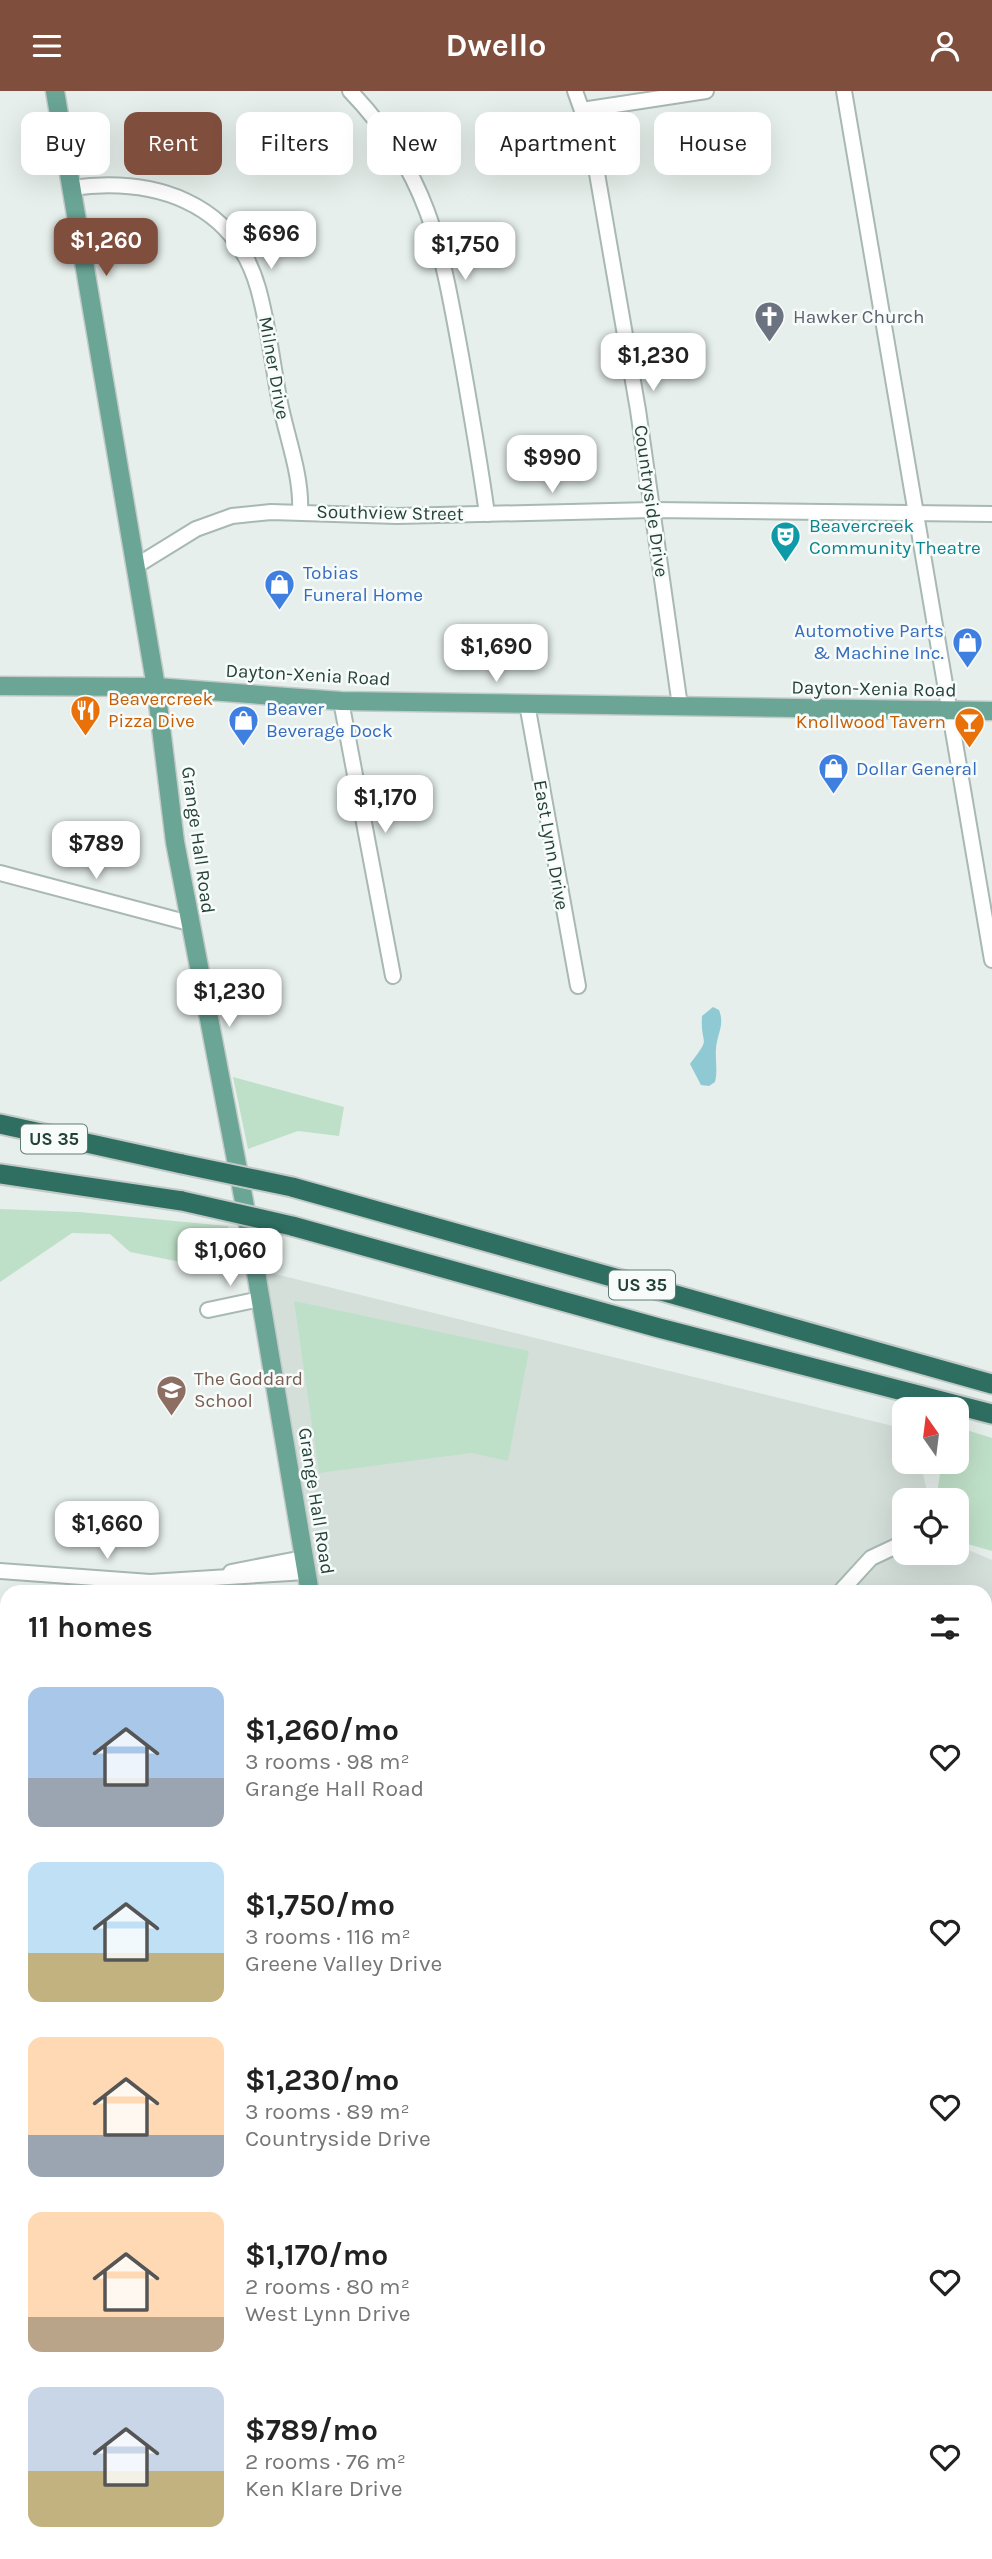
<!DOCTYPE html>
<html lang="en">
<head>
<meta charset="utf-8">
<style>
  body { margin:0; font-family:Karla,sans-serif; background:#f6f6f6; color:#222; height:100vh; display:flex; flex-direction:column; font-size:26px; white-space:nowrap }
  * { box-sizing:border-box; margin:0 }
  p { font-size:23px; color:#767676 }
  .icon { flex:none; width:38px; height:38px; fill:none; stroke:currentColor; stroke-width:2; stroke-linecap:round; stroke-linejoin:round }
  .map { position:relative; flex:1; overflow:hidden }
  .details { position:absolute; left:0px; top:1494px; width:992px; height:975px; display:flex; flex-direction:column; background:#fff; border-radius:21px 21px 0 0; box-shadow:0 7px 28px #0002 }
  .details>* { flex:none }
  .top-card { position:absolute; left:21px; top:21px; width:950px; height:63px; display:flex; gap:14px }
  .needle { width:46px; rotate:346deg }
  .fabs { position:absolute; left:892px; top:1306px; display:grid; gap:14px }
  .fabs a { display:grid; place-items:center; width:77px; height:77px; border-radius:14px; background:#fff; box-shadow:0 7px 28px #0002; font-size:35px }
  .price { position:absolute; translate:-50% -60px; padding:0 16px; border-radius:14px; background:#fff; color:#222; font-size:23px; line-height:46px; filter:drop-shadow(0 2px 4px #0008) }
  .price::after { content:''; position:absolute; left:50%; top:42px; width:21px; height:16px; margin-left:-10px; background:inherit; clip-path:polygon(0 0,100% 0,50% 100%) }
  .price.current { background:#804e3d; color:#fff }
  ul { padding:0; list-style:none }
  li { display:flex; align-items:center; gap:21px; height:175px; padding:0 28px }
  li span { display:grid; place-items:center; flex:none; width:196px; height:140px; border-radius:14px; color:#555 }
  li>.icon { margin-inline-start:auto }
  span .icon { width:84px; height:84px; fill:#fffc; stroke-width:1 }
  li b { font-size:30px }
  h2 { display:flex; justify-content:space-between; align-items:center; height:84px; padding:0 28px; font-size:30px }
  .tag { padding:0 24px; border-radius:14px; background:#fff; box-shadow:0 7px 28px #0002; font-size:24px; line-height:63px }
  .tag.current { background:#804e3d; color:#fff }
  header { display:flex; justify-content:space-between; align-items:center; height:91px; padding:0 28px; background:#804e3d; color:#fff; font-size:32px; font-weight:700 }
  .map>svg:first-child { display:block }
</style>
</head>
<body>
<header><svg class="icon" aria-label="menu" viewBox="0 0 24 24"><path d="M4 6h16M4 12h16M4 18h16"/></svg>Dwello<svg class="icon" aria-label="person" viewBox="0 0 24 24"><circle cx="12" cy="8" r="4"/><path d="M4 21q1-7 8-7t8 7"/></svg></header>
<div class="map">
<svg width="992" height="2468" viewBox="0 0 992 2468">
  <rect width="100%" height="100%" fill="#e6efeb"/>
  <g fill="#d4dfda">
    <polygon points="255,1178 905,1338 905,1370 920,1370 929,1409 905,1409 905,1461 957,1461 957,1454 992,1469 992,1639 985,1639 985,1502 310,1501"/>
    <polygon points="7,2236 7,2462 0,2467 0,2238"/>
  </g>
  <g fill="#bfe0c8">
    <polygon points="233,986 344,1016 339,1045 298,1040 248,1058"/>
    <polygon points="0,1118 79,1121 228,1135 238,1182 130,1161 110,1143 72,1142 0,1191"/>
    <polygon points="294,1210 529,1260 508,1370 471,1362 319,1382"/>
    <polygon points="957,1336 992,1347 992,1460 957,1450 957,1409 936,1409 942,1370 957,1370"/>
    <polygon points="985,1686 992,1687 992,1848 985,1849"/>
    <polygon points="992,2055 992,2115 985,2116 985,2056"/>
  </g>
  <g fill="#8ec9d4">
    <path d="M 713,916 L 719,919 C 725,934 717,943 716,958 C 715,969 718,979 715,991 L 709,995 L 701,994 L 690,973 C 713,943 700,957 702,925 Z"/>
    <polygon points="992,1755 992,1838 985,1839 985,1756"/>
  </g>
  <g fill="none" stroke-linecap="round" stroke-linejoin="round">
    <g stroke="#8ec9d4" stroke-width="2.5">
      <polyline points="985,2105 992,2104"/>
      <polyline points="41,2468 51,2462"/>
    </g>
    <defs>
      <g id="minor">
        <path d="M 350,0 C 431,84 442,161 462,270 C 471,321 480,372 487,423"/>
        <polyline points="575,0 590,42 638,319 680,615"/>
        <polyline points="844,0 992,869"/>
        <polyline points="582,19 706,0"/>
        <path d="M 71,97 C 152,86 233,109 258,197 C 268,232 272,270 279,307 C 286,345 302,383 300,421"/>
        <polyline points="136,475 196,438 232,425 271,421 397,425 652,419 992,423"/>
        <polyline points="341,610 393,885"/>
        <polyline points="527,613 578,895"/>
        <polyline points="0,782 189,832"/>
        <polyline points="208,1219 260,1208"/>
        <polyline points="0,1480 150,1491 306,1481"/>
        <polyline points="231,1481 303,1467"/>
        <polyline points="839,1502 871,1467 905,1451"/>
        <polyline points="985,2276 992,2275"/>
        <polyline points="0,2368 7,2366"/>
        <polyline points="475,2462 476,2468"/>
        <polyline points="646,2462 647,2468"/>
        <polyline points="274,2468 282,2462"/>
      </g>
      <g id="major">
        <polyline points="55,0 156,596 175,751 244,1110 310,1502"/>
        <polyline points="0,595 156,596 341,610 992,620"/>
        <polyline points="985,1639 992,1639"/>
        <polyline points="985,1658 992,1658"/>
        <polyline points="0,2020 7,2005"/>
        <polyline points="0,2066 7,2051"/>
      </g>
      <g id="highway">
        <polyline points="0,1033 182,1073"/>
        <polyline points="0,1083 182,1110"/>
        <polyline points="292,1096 992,1293"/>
        <polyline points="292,1135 659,1237 992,1323"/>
      </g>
    </defs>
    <use href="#minor" stroke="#a8b8b2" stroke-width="18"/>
    <use href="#major" stroke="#c2cac8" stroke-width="21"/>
    <use href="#highway" stroke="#c2cac8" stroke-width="23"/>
    <use href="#minor" stroke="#fff" stroke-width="14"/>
    <use href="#major" stroke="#6aa596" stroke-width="18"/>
    <use href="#highway" stroke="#2f6f62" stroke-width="19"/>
    <defs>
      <g id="highway-bridge">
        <polyline points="182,1073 292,1096"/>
        <polyline points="182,1110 292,1135"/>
      </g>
    </defs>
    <use href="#highway-bridge" stroke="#c2cac8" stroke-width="23" stroke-linecap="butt"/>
    <use href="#highway-bridge" stroke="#2f6f62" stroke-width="19"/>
  </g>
  <defs>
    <symbol id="church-pin" viewBox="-11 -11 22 30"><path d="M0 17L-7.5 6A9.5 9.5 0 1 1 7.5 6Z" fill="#6b7280" stroke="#f7fbf9"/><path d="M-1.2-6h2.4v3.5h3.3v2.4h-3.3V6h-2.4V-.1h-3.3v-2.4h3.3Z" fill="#fff"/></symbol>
    <symbol id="theatre-pin" viewBox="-11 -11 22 30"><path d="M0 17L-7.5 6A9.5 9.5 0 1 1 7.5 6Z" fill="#0f9aa8" stroke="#f7fbf9"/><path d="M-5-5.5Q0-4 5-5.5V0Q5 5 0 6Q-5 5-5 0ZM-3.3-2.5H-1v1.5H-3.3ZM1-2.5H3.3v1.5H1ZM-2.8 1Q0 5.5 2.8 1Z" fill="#fff"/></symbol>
    <symbol id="shop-pin" viewBox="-11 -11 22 30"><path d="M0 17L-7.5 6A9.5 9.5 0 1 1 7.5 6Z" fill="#3f7fe0" stroke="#f7fbf9"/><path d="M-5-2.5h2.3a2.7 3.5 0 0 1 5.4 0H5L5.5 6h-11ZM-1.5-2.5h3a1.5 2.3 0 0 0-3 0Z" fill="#fff"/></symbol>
    <symbol id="restaurant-pin" viewBox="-11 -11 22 30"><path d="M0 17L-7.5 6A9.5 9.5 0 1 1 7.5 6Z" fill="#e8710a" stroke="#f7fbf9"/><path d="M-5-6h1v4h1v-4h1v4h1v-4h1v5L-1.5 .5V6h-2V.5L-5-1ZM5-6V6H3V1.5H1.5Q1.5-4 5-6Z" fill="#fff"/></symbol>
    <symbol id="bar-pin" viewBox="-11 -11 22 30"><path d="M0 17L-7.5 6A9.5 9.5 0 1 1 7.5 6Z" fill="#e8710a" stroke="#f7fbf9"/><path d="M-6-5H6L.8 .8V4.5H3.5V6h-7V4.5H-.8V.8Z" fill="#fff"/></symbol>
    <symbol id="school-pin" viewBox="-11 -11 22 30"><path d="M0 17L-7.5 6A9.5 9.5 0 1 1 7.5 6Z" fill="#8d6e63" stroke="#f7fbf9"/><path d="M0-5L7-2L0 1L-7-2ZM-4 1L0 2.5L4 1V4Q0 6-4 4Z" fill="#fff"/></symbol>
  </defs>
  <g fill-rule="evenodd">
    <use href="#church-pin" x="752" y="208" width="35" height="47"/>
    <use href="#theatre-pin" x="768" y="428" width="35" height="47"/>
    <use href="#shop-pin" x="262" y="476" width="35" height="47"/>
    <use href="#shop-pin" x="950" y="534" width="35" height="47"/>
    <use href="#restaurant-pin" x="68" y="602" width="35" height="47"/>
    <use href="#shop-pin" x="226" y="612" width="35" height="47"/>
    <use href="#bar-pin" x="952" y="614" width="35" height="47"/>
    <use href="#shop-pin" x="816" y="660" width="35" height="47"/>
    <use href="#school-pin" x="154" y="1282" width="35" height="47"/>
  </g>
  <g text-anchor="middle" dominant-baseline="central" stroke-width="5" stroke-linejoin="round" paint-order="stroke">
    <g fill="#f7fbf9" stroke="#637a73" stroke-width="2">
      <rect x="21" y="1033.5" width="66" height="29" rx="5"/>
      <rect x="609" y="1179.5" width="66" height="29" rx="5"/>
    </g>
    <g font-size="18" font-weight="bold" fill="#24423a">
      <text x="54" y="1048">US 35</text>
      <text x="642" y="1194">US 35</text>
    </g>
    <g font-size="19" fill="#5b616d" stroke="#f7fbf9" text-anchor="start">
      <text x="793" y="226">Hawker Church</text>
    </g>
    <g font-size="19" fill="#24423a" stroke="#f7fbf9">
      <text transform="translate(274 277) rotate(80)">Milner Drive</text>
      <text transform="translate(651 410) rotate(82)">Countryside Drive</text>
      <text transform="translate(390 422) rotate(1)">Southview Street</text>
      <text transform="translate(308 584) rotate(3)">Dayton-Xenia Road</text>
      <text transform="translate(874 598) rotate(1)">Dayton-Xenia Road</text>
      <text transform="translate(198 749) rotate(82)">Grange Hall Road</text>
      <text transform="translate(551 754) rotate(80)">East Lynn Drive</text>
      <text transform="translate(316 1410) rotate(81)">Grange Hall Road</text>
    </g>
    <g font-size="19" fill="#0d838f" stroke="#f7fbf9" text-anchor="start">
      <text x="809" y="435">Beavercreek<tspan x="809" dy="22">Community Theatre</tspan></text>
    </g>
    <g font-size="19" fill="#366cbe" stroke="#f7fbf9" text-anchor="start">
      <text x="303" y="482">Tobias<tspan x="303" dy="22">Funeral Home</tspan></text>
      <text x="944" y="540" text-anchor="end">Automotive Parts<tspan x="944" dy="22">&amp; Machine Inc.</tspan></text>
      <text x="266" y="618">Beaver<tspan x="266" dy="22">Beverage Dock</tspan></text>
      <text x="856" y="678">Dollar General</text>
    </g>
    <g font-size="19" fill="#c56008" stroke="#f7fbf9" text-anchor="start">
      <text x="108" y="608">Beavercreek<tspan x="108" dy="22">Pizza Dive</tspan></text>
      <text x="946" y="631" text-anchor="end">Knollwood Tavern</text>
    </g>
    <g font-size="19" fill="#785e54" stroke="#f7fbf9" text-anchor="start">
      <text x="194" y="1288">The Goddard<tspan x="194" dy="22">School</tspan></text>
    </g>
  </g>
</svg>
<div class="fabs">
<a><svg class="needle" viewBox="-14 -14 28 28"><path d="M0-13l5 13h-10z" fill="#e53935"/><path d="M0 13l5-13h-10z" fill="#767676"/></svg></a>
<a><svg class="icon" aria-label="locate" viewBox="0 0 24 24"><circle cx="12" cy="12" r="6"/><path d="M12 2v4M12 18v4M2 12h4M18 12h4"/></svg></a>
</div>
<b class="price" style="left:271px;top:180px">$696</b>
<b class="price current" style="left:106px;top:187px">$1,260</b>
<b class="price" style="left:465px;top:191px">$1,750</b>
<b class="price" style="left:653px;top:302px">$1,230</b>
<b class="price" style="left:552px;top:404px">$990</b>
<b class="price" style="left:496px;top:593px">$1,690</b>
<b class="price" style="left:385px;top:744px">$1,170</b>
<b class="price" style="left:96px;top:790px">$789</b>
<b class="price" style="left:229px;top:938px">$1,230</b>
<b class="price" style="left:230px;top:1197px">$1,060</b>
<b class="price" style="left:107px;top:1470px">$1,660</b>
<div class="top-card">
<a class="tag">Buy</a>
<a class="tag current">Rent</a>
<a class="tag">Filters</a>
<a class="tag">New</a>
<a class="tag">Apartment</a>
<a class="tag">House</a>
</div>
<section class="details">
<h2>11 homes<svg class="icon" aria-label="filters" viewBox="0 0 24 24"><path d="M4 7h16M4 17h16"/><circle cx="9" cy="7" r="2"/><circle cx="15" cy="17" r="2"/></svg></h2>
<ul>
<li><span style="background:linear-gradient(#a9c7e8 65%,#9aa5b1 0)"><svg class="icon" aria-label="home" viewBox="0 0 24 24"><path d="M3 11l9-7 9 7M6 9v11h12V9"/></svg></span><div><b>$1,260/mo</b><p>3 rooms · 98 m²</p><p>Grange Hall Road</p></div><svg class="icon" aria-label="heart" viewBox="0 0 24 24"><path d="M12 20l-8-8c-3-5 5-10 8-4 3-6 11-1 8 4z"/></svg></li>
<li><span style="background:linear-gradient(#bfe0f5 65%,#c2b280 0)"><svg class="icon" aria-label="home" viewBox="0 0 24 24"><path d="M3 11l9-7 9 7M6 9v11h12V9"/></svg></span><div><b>$1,750/mo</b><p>3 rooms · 116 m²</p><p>Greene Valley Drive</p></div><svg class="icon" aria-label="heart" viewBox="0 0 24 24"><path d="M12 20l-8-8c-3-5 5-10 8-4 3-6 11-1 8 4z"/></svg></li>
<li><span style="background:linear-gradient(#ffd9b3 70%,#9aa5b1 0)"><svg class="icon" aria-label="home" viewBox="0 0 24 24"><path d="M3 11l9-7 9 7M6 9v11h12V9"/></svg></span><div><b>$1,230/mo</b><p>3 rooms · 89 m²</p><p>Countryside Drive</p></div><svg class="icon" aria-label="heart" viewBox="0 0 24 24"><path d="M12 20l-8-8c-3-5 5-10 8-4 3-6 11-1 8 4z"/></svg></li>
<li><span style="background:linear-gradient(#ffd9b3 75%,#b9a48a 0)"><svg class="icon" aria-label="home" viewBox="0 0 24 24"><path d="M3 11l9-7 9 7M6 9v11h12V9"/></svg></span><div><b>$1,170/mo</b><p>2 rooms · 80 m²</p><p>West Lynn Drive</p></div><svg class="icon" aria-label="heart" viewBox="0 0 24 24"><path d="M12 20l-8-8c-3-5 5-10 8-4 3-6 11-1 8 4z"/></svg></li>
<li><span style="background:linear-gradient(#c9d6e8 60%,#c2b280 0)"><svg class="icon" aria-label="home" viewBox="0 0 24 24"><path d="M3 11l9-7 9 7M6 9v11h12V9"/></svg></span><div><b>$789/mo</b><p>2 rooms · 76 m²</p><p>Ken Klare Drive</p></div><svg class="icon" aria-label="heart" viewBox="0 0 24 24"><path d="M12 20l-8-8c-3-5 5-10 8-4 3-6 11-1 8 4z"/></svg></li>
</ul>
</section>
</div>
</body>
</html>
